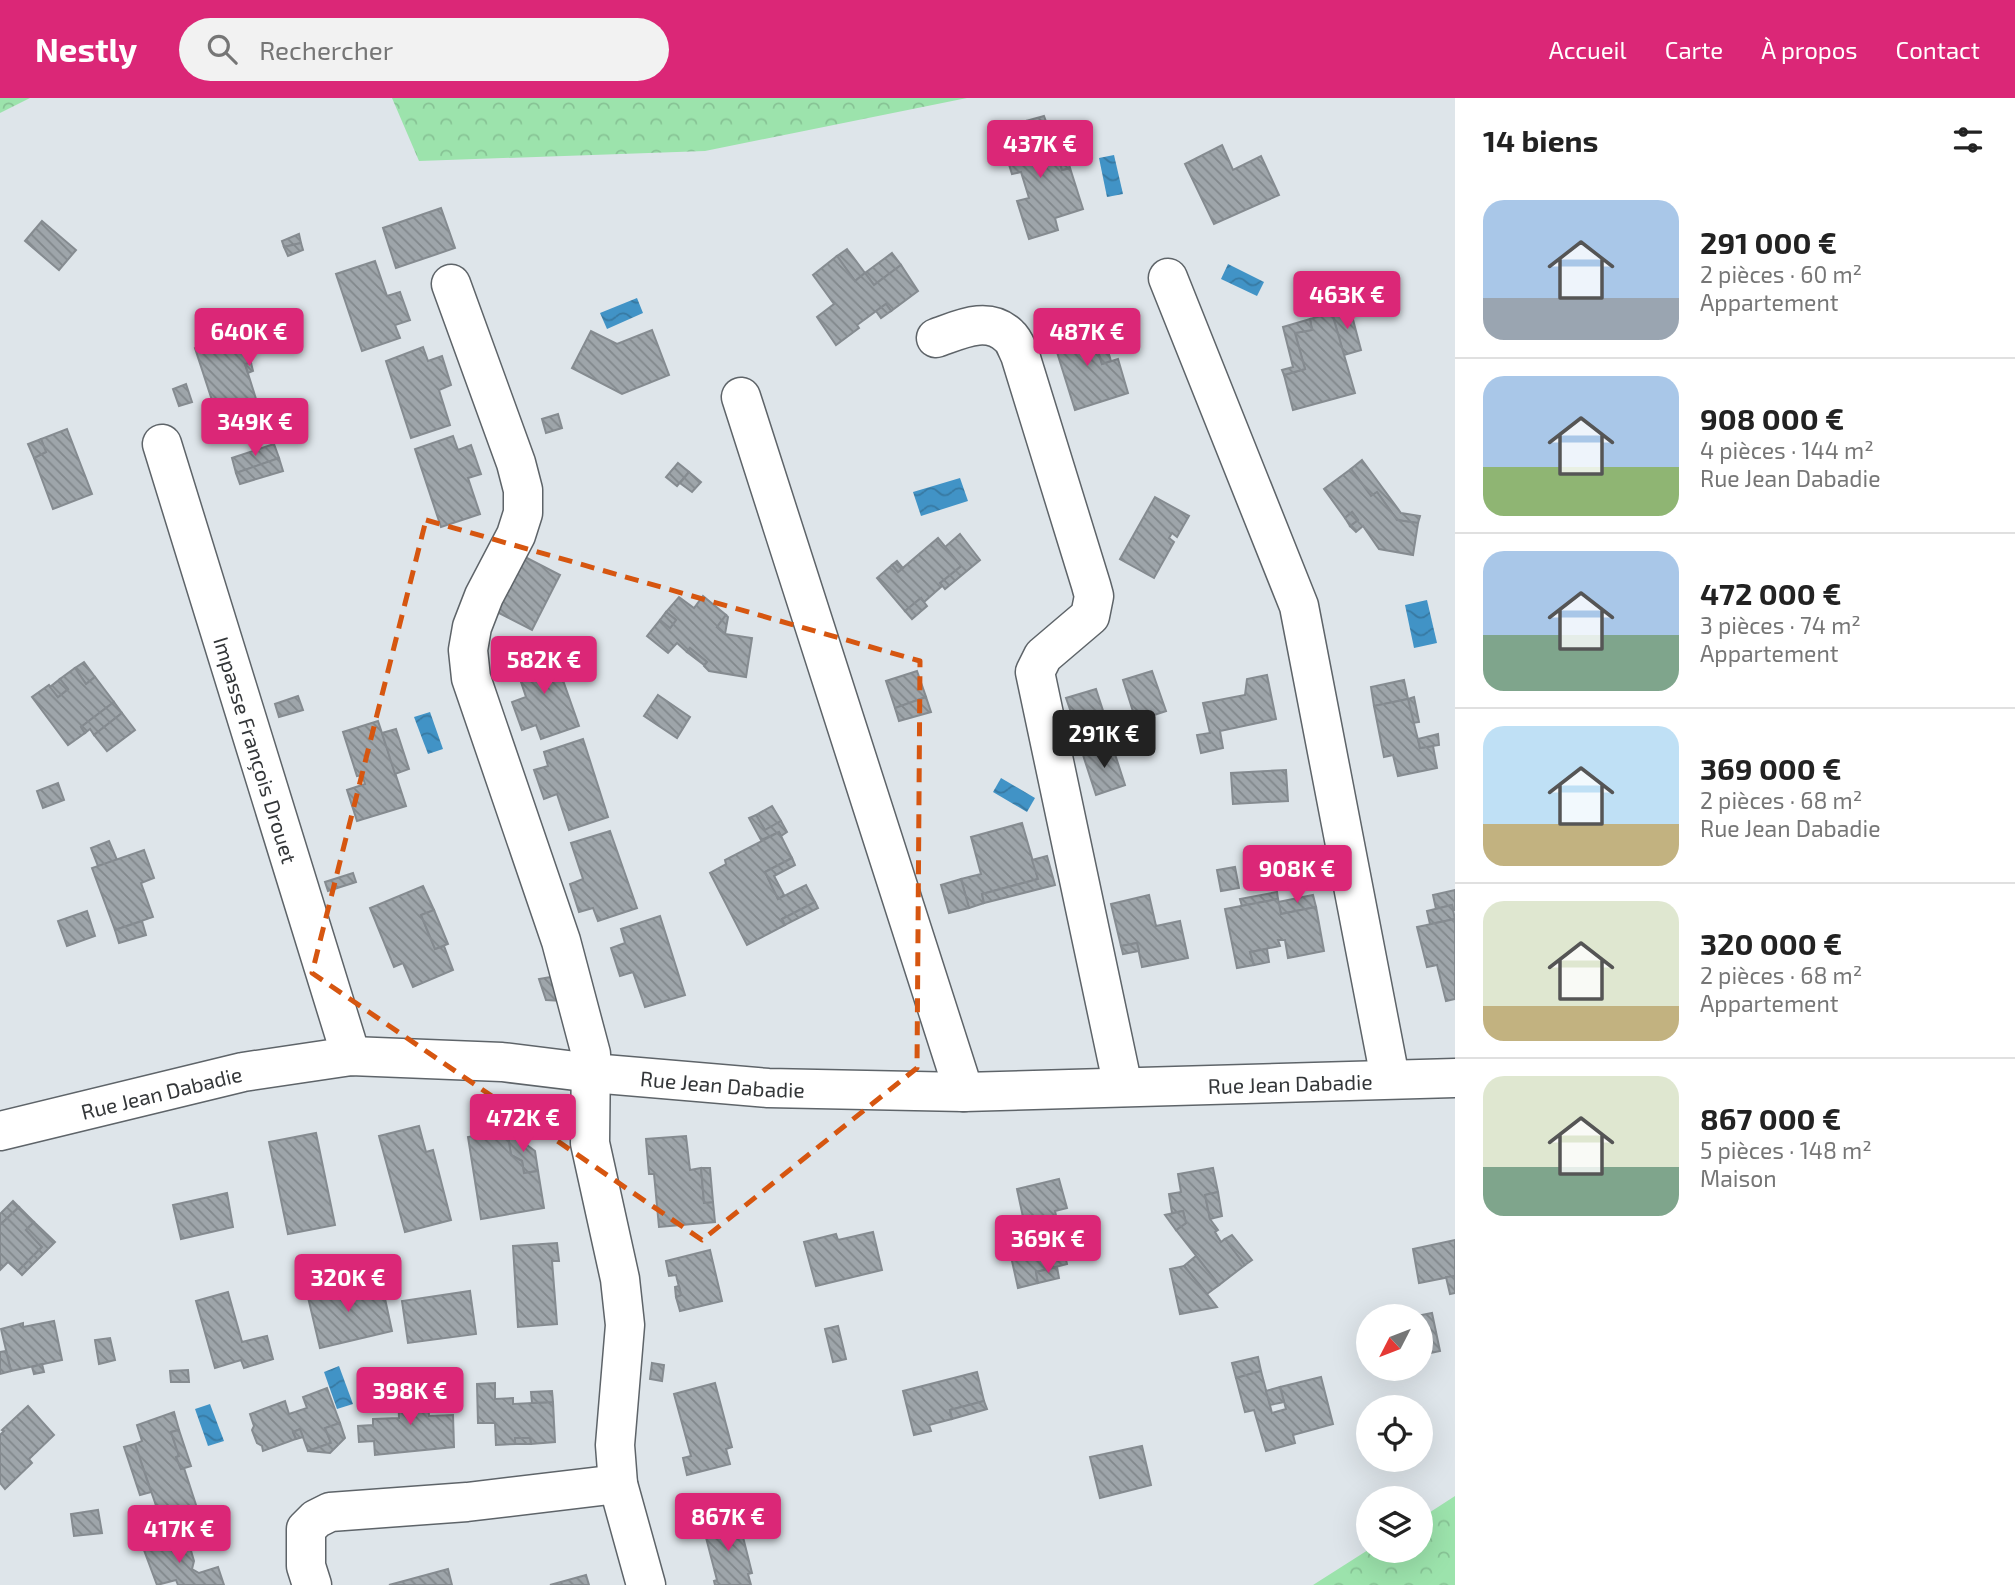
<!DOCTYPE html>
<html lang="fr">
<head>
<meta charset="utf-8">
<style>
  body { margin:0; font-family:"Exo 2",sans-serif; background:#f2f2f2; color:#222; height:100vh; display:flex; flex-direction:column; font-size:26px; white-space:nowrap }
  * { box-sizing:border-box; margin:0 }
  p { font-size:23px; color:#767676 }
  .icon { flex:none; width:38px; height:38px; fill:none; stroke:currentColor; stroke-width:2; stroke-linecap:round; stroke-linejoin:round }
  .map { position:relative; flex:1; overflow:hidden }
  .sheet { display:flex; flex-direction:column; background:#fff; width:560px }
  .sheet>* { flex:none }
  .needle { width:46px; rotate:228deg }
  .buttons { position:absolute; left:1356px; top:1206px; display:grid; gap:14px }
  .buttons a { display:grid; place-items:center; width:77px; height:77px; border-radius:50%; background:#fff; box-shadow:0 7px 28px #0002; font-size:35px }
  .price { position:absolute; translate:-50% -60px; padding:0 16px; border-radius:7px; background:#db2777; color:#fff; font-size:23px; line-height:46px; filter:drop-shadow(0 2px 4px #0008) }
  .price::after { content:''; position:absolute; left:50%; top:42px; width:21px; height:16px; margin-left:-10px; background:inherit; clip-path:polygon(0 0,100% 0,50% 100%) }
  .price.current { background:#222; color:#fff }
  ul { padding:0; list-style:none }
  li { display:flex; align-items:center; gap:21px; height:175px; padding:0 28px }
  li+li { border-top:2px solid #e0e0e0 }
  li span { display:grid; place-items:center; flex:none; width:196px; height:140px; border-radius:21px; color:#555 }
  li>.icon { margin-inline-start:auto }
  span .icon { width:84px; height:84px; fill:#fffc; stroke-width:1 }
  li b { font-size:30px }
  h2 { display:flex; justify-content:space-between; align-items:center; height:84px; padding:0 28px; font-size:30px }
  header { display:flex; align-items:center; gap:42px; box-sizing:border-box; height:98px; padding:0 35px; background:#db2777; color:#fff }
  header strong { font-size:33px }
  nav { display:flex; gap:38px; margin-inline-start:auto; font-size:24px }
  .search { width:490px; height:63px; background:#f2f2f2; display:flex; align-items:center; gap:18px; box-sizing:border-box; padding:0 24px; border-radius:38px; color:#767676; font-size:26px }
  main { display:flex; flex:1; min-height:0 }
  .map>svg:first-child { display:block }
</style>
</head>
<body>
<header>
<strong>Nestly</strong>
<div class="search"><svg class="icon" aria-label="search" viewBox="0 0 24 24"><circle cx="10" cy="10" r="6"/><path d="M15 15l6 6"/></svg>Rechercher</div>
<nav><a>Accueil</a><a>Carte</a><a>À propos</a><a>Contact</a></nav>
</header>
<main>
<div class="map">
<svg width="1455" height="1487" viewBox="0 0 1455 1487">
  <defs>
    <pattern id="forest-crowns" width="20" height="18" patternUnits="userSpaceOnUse" patternTransform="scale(1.75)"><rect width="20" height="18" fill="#9ce3ac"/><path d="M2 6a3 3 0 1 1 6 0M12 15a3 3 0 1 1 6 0" fill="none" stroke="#87c395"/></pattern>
    <pattern id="water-waves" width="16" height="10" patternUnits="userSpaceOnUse" patternTransform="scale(1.75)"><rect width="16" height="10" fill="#4193c6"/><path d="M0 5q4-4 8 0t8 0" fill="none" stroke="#3779a2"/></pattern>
    <pattern id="building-back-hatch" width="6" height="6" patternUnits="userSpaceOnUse" patternTransform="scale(1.75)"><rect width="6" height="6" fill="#9ea5aa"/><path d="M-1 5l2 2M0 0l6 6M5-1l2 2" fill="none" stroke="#81878b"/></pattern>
  </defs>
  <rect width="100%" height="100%" fill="#dee5ea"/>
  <g fill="url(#forest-crowns)">
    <polygon points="0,0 30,0 0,15"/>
    <polygon points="392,0 967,0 705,53 419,63"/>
    <polygon points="1455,1398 1455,1487 1313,1487 1368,1452 1421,1452 1421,1420"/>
  </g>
  <g fill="url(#water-waves)">
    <polygon points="1114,57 1123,96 1107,99 1099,60"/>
    <polygon points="1228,166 1264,184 1257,198 1221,181"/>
    <polygon points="637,200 643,215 607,231 600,215"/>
    <polygon points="960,380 968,403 921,418 913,394"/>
    <polygon points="1427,502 1437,545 1414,550 1405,507"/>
    <polygon points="430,614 443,651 428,656 414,619"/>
    <polygon points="1001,680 1035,700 1027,714 993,694"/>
    <polygon points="339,1268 353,1306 337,1311 324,1274"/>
    <polygon points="210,1306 224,1343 208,1348 195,1311"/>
  </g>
  <g fill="url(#building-back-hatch)" stroke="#858b90" stroke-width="2">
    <polygon points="1044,18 1051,37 1032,43 1026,23"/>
    <polygon points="1026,23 1032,43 1051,37 1062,72 1070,70 1083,111 1055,120 1058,132 1029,141 1017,103 1029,100 1021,74 1012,76 998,32"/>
    <polygon points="1222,47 1233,72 1261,58 1279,97 1214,126 1185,66"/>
    <polygon points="1067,58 1070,70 1062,72 1058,60"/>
    <polygon points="441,110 455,150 396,170 383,130"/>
    <polygon points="42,123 76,152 59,172 25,143"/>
    <polygon points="299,136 301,145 284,149 282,143"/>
    <polygon points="301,145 303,152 288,158 284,149"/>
    <polygon points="847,151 865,175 855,183 837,158"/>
    <polygon points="892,155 901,167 874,187 865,175"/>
    <polygon points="837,158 855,183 865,175 874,187 901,167 918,193 891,213 886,206 857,227 859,230 836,247 817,219 834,206 813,177"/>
    <polygon points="375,163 387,198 400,194 410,222 395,227 400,240 362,253 336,176"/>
    <polygon points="886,206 891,213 881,220 876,213"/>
    <polygon points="1350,210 1361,252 1344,257 1332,215"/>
    <polygon points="1332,215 1355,295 1293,312 1284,277 1305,271 1295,235 1312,232 1310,221"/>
    <polygon points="1310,221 1312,232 1295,235 1305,271 1284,277 1282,272 1293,269 1283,229"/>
    <polygon points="1089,224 1102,266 1118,261 1128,295 1075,312 1051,235"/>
    <polygon points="652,232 669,277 622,296 572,270 591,233 617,246"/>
    <polygon points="241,234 251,265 245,266 262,320 222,333 195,250"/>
    <polygon points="1104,240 1111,263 1102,266 1095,243"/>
    <polygon points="423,249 428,263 442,258 451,287 439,292 450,327 411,340 386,263"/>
    <polygon points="251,265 253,273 248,275 245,266"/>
    <polygon points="186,286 192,304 179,308 173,291"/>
    <polygon points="558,316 562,330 546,335 542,321"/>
    <polygon points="67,331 92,396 53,411 34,360 46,354 41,341"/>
    <polygon points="453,338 458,352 471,347 481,376 468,380 480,416 441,429 415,351"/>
    <polygon points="41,341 46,354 34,360 28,346"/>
    <polygon points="274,346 279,360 236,375 232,360"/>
    <polygon points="279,360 283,373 240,386 236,375"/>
    <polygon points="1362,362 1401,415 1420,418 1418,425 1397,422 1377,394 1371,398 1351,371"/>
    <polygon points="678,365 689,374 677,388 666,379"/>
    <polygon points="1351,371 1371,398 1377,394 1397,422 1418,425 1413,457 1379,451 1363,428 1356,434 1350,428 1358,422 1352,414 1345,420 1324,391"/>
    <polygon points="689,374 701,384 692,394 680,385"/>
    <polygon points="1155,399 1189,418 1177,439 1172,435 1169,440 1174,444 1154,480 1120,461"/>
    <polygon points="1352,414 1358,422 1350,428 1345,420"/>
    <polygon points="960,436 980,462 945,491 940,485 961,468 945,449"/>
    <polygon points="938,440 961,468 940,485 942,488 924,504 921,500 905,513 877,480 892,467 898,474"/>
    <polygon points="523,458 560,477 532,532 495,513"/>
    <polygon points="897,463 903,470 898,474 892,467"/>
    <polygon points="703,498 726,517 717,529 725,536 752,540 746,579 709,573 704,568 707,564 690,550 687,554 677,545 668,555 647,538 660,522 670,530 676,522 666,514 679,499 694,510"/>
    <polygon points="921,500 927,508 912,521 905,513"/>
    <polygon points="666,514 676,522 670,530 660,522"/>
    <polygon points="726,517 728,519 725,536 717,529"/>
    <polygon points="690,550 707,564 704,567 687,554"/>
    <polygon points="552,551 579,628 541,641 536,627 522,632 512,604 526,599 514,563"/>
    <polygon points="84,564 95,579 86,586 75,570"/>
    <polygon points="75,570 86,586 95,579 114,604 81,629 85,635 68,647 32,599 49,587 58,599 68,591 60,581"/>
    <polygon points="917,573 926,599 895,610 886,583"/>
    <polygon points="1152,573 1166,613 1136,623 1123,582"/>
    <polygon points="1267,577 1276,621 1220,633 1223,650 1201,655 1197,637 1210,635 1203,605 1245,597 1247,581"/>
    <polygon points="60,581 68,591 58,599 50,589"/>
    <polygon points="1404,582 1408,601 1374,608 1371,589"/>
    <polygon points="1096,591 1109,631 1080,640 1066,600"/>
    <polygon points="658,597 690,619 677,640 644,618"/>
    <polygon points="298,598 303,612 279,619 275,606"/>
    <polygon points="926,599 931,614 899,623 895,610"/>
    <polygon points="1414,599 1419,624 1412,625 1408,601"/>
    <polygon points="1408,601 1420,650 1433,648 1437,670 1398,678 1393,657 1384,659 1374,608"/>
    <polygon points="114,604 122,615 94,637 90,631 85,635 81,629"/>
    <polygon points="122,615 135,632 107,653 94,637"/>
    <polygon points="378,623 406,708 357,723 347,692 365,686 362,677 357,678 343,634"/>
    <polygon points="396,631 409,671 395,676 382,635"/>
    <polygon points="1438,636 1439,647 1420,650 1418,641"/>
    <polygon points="583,641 608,719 569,732 557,696 544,701 534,672 548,668 544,654"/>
    <polygon points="1112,647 1125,687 1096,697 1083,657"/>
    <polygon points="1286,672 1288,703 1233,706 1231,675"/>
    <polygon points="58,685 64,702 43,710 37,693"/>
    <polygon points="772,708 781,723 765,732 756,717"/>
    <polygon points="756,717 765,732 781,723 787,734 781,738 779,734 761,742 749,720"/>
    <polygon points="1022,725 1038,781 982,796 984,805 969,810 961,781 981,776 971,739"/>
    <polygon points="610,733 637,810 598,823 593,810 579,814 570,786 583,781 571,745"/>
    <polygon points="779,734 792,760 765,774 778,801 806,787 815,804 782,821 785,827 747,847 710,775 726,766 725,762"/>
    <polygon points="109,743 117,762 98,768 91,750"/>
    <polygon points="144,752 154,780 141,785 153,819 115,832 92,770"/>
    <polygon points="1047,758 1055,787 984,805 982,796 1038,781 1032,762"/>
    <polygon points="792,760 795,767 774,778 784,797 778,801 765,774"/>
    <polygon points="1235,769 1239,790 1221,793 1217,772"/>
    <polygon points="353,775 356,784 328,793 325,784"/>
    <polygon points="961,781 969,810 949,815 941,787"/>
    <polygon points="423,788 434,812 421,817 435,851 444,848 453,872 413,889 403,865 394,869 370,810"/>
    <polygon points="1455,792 1455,812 1453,812 1452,807 1436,811 1433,797"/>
    <polygon points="1277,794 1278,801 1242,808 1240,801"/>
    <polygon points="1149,797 1156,828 1180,823 1188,860 1142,869 1137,845 1121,848 1111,806"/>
    <polygon points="1313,797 1316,809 1281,816 1278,804"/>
    <polygon points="1278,801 1281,816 1316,809 1324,853 1288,860 1285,842 1278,842 1280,848 1250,854 1254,867 1237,870 1225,811"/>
    <polygon points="815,804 818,810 785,827 782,821"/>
    <polygon points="1452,807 1455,821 1430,826 1427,813"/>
    <polygon points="434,812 448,846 435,851 421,817"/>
    <polygon points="87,813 95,838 67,848 58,823"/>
    <polygon points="660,818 685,897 645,909 633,874 620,878 611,850 625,845 621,831"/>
    <polygon points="1455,821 1455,901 1446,903 1437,867 1427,869 1417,829"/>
    <polygon points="142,823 146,837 119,845 115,832"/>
    <polygon points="1137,845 1139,853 1123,856 1121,848"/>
    <polygon points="1267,851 1269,864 1254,867 1250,854"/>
    <polygon points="557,878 563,903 546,902 539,881"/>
    <polygon points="419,1028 426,1054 433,1052 451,1122 405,1134 379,1038"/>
    <polygon points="507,1032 535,1053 538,1073 524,1075 522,1063 511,1057"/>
    <polygon points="507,1032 511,1057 522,1063 524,1075 538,1073 544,1110 481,1121 468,1039"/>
    <polygon points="316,1035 335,1127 288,1136 269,1044"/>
    <polygon points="686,1038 690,1072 701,1070 704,1105 713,1104 715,1124 659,1129 654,1076 649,1076 646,1041"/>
    <polygon points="701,1070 710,1070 713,1104 704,1105"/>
    <polygon points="1213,1070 1218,1094 1205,1097 1210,1121 1218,1132 1215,1134 1221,1144 1225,1141 1245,1167 1219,1187 1176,1132 1186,1125 1183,1113 1172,1115 1169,1096 1181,1094 1178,1076"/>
    <polygon points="1059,1081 1067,1110 1055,1113 1067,1166 1036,1174 1038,1185 1018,1190 1008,1145 1018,1143 1017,1137 1032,1133 1029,1118 1023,1119 1017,1091"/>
    <polygon points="1218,1094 1222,1118 1210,1121 1205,1097"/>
    <polygon points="227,1095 233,1129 181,1141 173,1107"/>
    <polygon points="13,1103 19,1109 0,1127 0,1116"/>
    <polygon points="19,1109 34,1124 26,1132 42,1149 18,1173 8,1164 0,1172 0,1127"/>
    <polygon points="1183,1113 1186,1125 1176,1132 1165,1117"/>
    <polygon points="34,1124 55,1144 22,1177 18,1173 42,1149 26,1132"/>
    <polygon points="873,1134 882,1172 816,1188 804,1144 836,1136 838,1142"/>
    <polygon points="1232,1137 1252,1162 1245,1167 1225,1141"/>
    <polygon points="1455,1142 1455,1178 1419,1185 1413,1151"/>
    <polygon points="557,1145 559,1163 552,1163 557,1226 518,1229 513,1148"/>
    <polygon points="710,1152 722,1203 680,1213 676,1199 681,1197 676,1177 669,1178 666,1163"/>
    <polygon points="1196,1158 1219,1187 1207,1196 1184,1168"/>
    <polygon points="1184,1168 1207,1196 1217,1209 1180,1216 1170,1171"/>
    <polygon points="1057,1169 1059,1180 1038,1185 1036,1174"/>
    <polygon points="1455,1178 1455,1195 1450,1196 1446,1179"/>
    <polygon points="365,1182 369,1200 384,1196 392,1233 320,1250 307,1195"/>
    <polygon points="679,1188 681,1197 676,1199 675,1189"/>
    <polygon points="470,1193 476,1236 408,1245 402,1203"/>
    <polygon points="228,1194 242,1244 267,1238 273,1261 244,1270 241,1262 215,1270 196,1203"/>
    <polygon points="1432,1215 1440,1253 1421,1257 1421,1218 1417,1218"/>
    <polygon points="54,1223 62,1262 11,1273 1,1231 23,1225 23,1229"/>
    <polygon points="838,1228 846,1261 833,1264 825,1231"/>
    <polygon points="110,1240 115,1262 99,1266 95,1242"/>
    <polygon points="6,1253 11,1273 0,1276 0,1254"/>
    <polygon points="1258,1259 1261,1273 1236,1280 1232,1265"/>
    <polygon points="652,1265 664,1267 662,1283 650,1281"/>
    <polygon points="42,1266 44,1274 34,1276 32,1269"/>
    <polygon points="188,1272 189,1284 171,1284 170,1273"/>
    <polygon points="1261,1273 1272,1315 1286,1311 1280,1289 1321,1279 1333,1326 1293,1337 1295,1345 1266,1353 1254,1312 1245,1314 1236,1280"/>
    <polygon points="977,1274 984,1303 950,1312 952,1321 929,1327 931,1333 914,1337 903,1293"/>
    <polygon points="495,1285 495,1301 513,1300 513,1306 553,1304 555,1344 531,1346 530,1340 515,1340 515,1346 496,1347 495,1325 478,1325 477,1286"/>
    <polygon points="715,1285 732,1349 726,1351 730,1366 687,1377 683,1360 691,1358 674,1296"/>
    <polygon points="1280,1289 1284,1304 1270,1307 1266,1293"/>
    <polygon points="327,1290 340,1325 325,1330 331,1345 308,1353 300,1331 293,1334 296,1341 263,1353 262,1348 257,1345 252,1332 254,1328 250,1316 285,1303 289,1316 307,1310 303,1299"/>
    <polygon points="427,1291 429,1318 453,1317 454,1349 375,1357 374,1343 359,1344 358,1328 373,1327 373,1321 399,1320 398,1292"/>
    <polygon points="552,1293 553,1304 532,1305 531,1294"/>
    <polygon points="984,1303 987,1311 952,1321 950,1312"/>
    <polygon points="28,1308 54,1337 29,1361 32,1365 5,1391 0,1385 0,1337 4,1333 2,1332"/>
    <polygon points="174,1314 179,1332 171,1334 179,1358 176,1359 181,1371 184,1370 198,1413 162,1425 135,1346 142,1343 137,1327"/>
    <polygon points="340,1325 345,1340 330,1355 308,1353 331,1345 325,1330"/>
    <polygon points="300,1331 303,1339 296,1341 293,1334"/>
    <polygon points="179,1332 191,1368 181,1371 176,1359 179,1358 171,1334"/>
    <polygon points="515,1340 530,1340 531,1346 515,1346"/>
    <polygon points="135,1346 151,1394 140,1397 124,1349"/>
    <polygon points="1142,1348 1151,1387 1100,1400 1090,1359"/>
    <polygon points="98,1412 102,1435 74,1438 71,1416"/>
    <polygon points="738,1419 752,1475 748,1476 751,1487 715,1487 714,1483 717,1482 703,1428"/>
    <polygon points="178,1440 189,1446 194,1463 192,1471 199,1475 218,1469 224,1487 178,1487 176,1482 157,1487 144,1452"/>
    <polygon points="448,1471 452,1487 389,1487"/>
    <polygon points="586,1477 589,1487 550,1487"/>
  </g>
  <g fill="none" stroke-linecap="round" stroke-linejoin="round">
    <defs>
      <g id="minor">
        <polyline points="1168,180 1299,508 1390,980"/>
        <polyline points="451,186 516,365 523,392 523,415 516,437 484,498 472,529 468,552 471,580 561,843 591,956 590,1045 620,1181 625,1227 615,1347 618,1386 646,1487"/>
        <path d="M 936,240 C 959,232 988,217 1009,238 C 1014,242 1017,251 1020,257 L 1091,487 L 1094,498 L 1090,518 L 1043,558 L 1035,574 L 1123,989"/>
        <polyline points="741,299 964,994"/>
        <path id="s1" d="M 162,346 L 351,958"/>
        <path id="s2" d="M 0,1033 L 243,974 L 351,958 L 502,964 L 592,975 L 768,990 L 964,994 L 1455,980"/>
        <polyline points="312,1487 306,1468 306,1431 316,1421 330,1414 467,1404 618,1386"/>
      </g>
    </defs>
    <use href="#minor" stroke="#5e6469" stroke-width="41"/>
    <use href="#minor" stroke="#fff" stroke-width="38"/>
  </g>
  <path fill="none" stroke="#d65610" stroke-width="5" stroke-dasharray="14 9" stroke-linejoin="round" d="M 426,422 L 920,563 L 917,970 L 702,1142 L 312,875 Z"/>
  <g text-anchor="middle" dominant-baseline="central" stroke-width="6" stroke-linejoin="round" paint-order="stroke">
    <g font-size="21" fill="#333638" stroke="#fff">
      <text stroke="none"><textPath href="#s1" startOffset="320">Impasse François Drouet</textPath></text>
      <text stroke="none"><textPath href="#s2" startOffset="1300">Rue Jean Dabadie</textPath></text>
      <text stroke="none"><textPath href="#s2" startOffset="732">Rue Jean Dabadie</textPath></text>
      <text stroke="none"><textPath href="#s2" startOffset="166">Rue Jean Dabadie</textPath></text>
    </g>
  </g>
</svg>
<div class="buttons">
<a><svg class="needle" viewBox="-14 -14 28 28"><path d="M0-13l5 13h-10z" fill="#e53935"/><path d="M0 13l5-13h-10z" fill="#767676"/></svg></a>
<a><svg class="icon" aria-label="locate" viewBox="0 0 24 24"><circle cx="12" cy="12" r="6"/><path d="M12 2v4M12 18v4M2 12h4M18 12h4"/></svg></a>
<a><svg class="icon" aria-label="layers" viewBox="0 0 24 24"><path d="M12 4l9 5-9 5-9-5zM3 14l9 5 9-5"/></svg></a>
</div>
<b class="price" style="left:1040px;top:82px">437K €</b>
<b class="price" style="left:1347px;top:233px">463K €</b>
<b class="price" style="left:249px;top:270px">640K €</b>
<b class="price" style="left:1087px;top:270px">487K €</b>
<b class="price" style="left:255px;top:360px">349K €</b>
<b class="price" style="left:544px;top:598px">582K €</b>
<b class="price current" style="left:1104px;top:672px">291K €</b>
<b class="price" style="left:1297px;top:807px">908K €</b>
<b class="price" style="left:523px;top:1056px">472K €</b>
<b class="price" style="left:1048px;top:1177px">369K €</b>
<b class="price" style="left:348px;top:1216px">320K €</b>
<b class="price" style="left:410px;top:1329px">398K €</b>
<b class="price" style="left:728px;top:1455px">867K €</b>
<b class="price" style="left:179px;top:1467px">417K €</b>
</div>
<section class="sheet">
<h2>14 biens<svg class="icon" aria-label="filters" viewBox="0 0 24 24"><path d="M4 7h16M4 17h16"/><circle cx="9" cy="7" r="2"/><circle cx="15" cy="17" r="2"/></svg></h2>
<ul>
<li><span style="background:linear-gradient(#a9c7e8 70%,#9aa5b1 0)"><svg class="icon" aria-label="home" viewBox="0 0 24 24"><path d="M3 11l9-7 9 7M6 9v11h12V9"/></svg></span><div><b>291 000 €</b><p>2 pièces · 60 m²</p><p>Appartement</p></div></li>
<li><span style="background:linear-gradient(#a9c7e8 65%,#8fb573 0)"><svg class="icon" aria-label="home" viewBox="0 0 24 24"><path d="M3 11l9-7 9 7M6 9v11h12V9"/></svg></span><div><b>908 000 €</b><p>4 pièces · 144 m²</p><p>Rue Jean Dabadie</p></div></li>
<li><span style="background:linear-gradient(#a9c7e8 60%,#7fa58c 0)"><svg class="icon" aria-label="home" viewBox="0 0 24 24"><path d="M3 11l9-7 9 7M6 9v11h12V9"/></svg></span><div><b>472 000 €</b><p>3 pièces · 74 m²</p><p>Appartement</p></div></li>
<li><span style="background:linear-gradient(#bfe0f5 70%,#c2b280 0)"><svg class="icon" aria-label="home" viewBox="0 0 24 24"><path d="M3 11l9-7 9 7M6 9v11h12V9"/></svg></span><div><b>369 000 €</b><p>2 pièces · 68 m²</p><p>Rue Jean Dabadie</p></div></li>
<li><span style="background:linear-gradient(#dfe7d0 75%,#c2b280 0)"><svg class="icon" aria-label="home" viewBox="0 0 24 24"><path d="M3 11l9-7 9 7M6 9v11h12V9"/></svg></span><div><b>320 000 €</b><p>2 pièces · 68 m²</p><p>Appartement</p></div></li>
<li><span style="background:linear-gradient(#dfe7d0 65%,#7fa58c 0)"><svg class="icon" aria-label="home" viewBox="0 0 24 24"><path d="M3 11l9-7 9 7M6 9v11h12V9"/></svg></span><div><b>867 000 €</b><p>5 pièces · 148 m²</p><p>Maison</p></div></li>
</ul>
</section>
</main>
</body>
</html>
